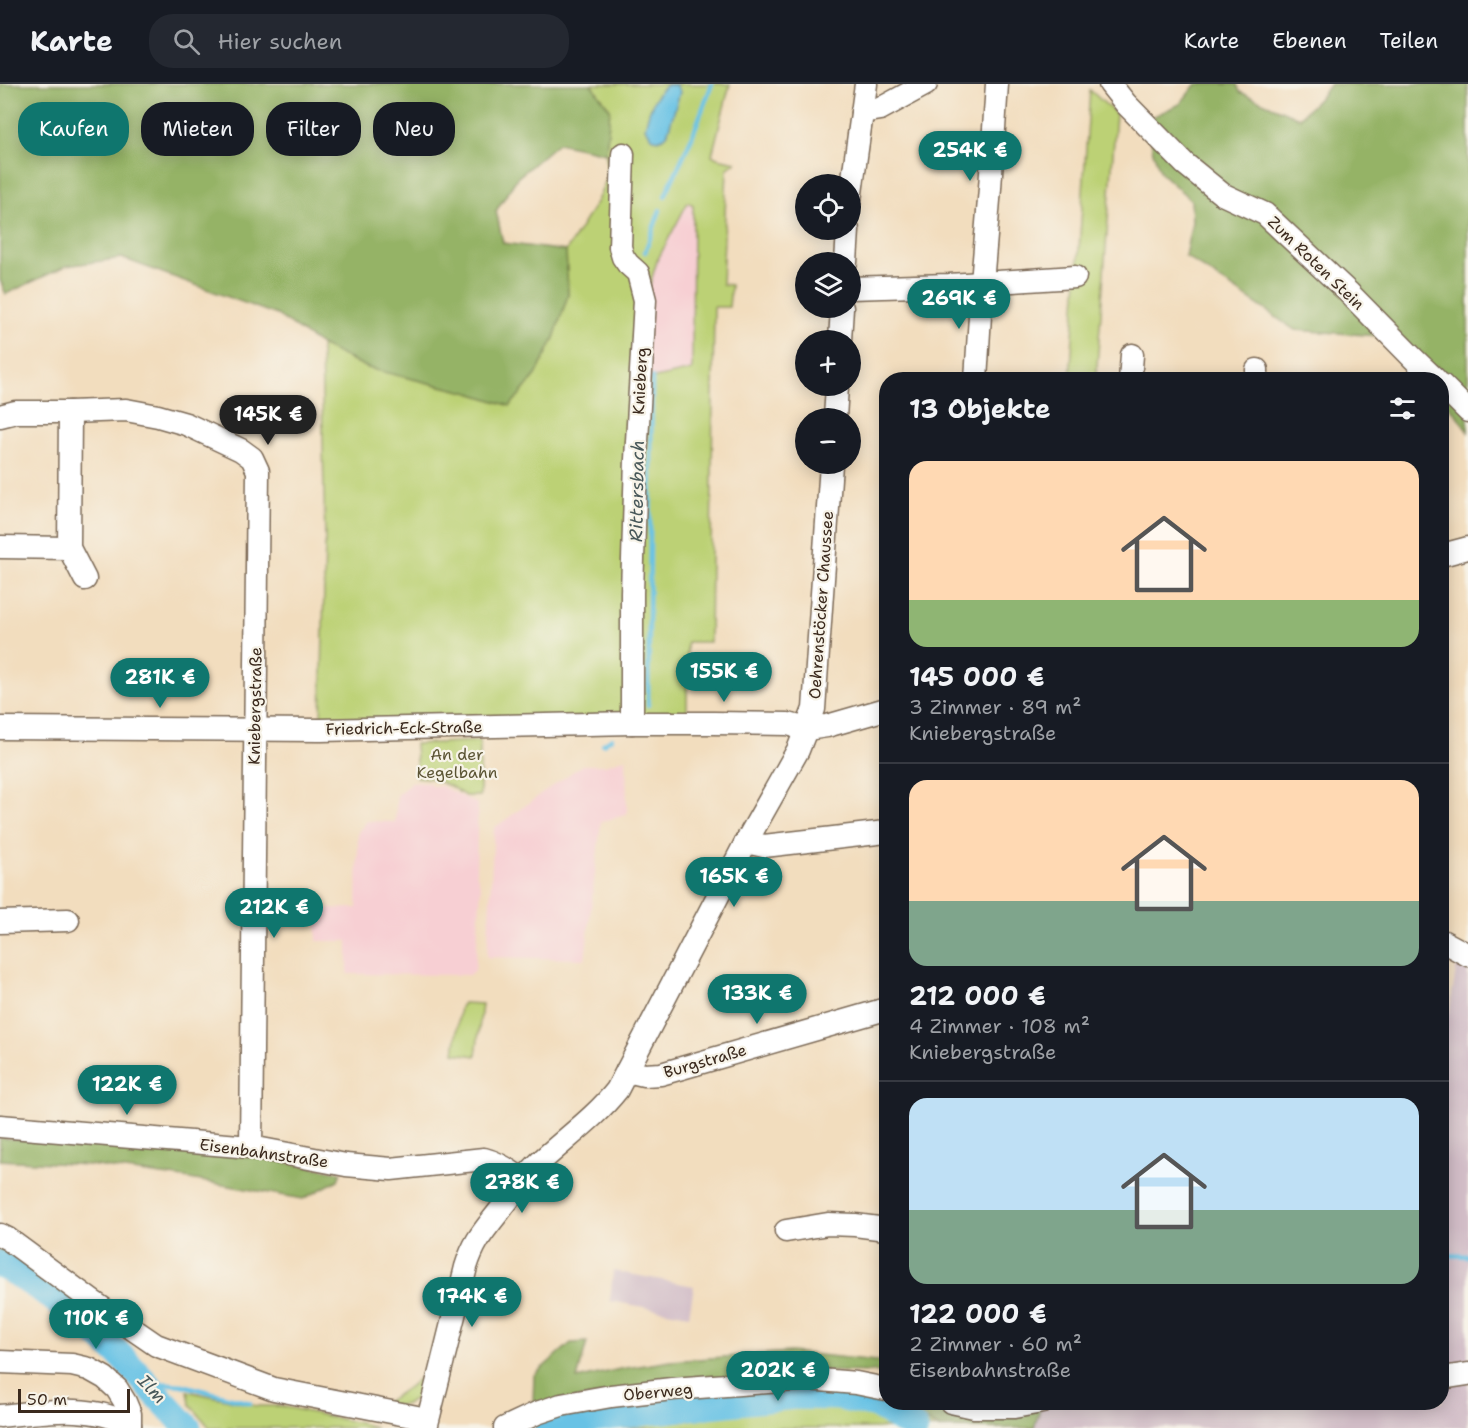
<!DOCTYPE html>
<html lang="de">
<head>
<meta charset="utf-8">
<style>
  body { margin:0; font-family:"Shantell Sans",sans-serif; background:#242831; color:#f1f3f6; height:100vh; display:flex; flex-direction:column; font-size:22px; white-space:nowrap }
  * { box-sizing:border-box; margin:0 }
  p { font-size:20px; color:#9ea1a6 }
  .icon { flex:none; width:33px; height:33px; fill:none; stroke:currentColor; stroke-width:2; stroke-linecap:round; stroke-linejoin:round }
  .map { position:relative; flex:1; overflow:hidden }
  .panel { position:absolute; left:879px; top:288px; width:570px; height:1038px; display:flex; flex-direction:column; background:#171b24; border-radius:24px; box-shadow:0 3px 15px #0003 }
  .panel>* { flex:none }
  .guide { position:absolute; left:18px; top:18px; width:570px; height:54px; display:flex; gap:12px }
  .fabs { position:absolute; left:795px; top:90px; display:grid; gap:12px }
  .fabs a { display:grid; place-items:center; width:66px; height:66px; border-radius:50%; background:#171b24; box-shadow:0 3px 15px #0003; font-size:30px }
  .scale { position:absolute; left:18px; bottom:15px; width:112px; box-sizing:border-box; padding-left:6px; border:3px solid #3b2a1e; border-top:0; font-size:16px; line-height:21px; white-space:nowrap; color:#3b2a1e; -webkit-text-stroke:4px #f7f3e8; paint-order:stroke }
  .price { position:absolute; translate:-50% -51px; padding:0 14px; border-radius:21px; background:#0f766e; color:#fff; font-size:20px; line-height:39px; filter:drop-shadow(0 2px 3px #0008) }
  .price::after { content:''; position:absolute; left:50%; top:36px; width:18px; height:14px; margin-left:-9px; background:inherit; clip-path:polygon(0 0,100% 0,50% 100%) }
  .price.on { background:#222; color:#fff }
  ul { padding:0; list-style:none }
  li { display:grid; align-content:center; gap:12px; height:318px; padding:0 30px }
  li+li { border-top:2px solid #363941 }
  li span { display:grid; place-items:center; height:186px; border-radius:18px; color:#555 }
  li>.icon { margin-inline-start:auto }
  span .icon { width:108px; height:108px; fill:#fffc; stroke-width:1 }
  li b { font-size:26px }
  h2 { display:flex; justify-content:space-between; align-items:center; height:72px; padding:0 30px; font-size:26px }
  .tag { padding:0 21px; border-radius:24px; background:#171b24; box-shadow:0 3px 15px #0003; font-size:21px; line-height:54px }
  .tag.on { background:#0f766e; color:#fff }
  header { display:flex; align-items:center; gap:36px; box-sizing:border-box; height:84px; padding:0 30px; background:#171b24; border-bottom:2px solid #363941 }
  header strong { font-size:28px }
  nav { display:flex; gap:33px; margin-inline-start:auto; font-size:21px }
  .search { width:420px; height:54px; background:#242831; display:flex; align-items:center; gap:15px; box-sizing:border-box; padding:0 21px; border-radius:24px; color:#9ea1a6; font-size:22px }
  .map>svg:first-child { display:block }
</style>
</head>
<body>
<header>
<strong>Karte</strong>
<div class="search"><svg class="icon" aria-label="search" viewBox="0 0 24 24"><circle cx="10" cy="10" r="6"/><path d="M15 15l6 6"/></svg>Hier suchen</div>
<nav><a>Karte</a><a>Ebenen</a><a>Teilen</a></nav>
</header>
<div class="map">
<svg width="1468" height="1344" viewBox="0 0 1468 1344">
  <rect width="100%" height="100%" fill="#f7f3e8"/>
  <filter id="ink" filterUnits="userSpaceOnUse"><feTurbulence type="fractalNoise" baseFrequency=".0167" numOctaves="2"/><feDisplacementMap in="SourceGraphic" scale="12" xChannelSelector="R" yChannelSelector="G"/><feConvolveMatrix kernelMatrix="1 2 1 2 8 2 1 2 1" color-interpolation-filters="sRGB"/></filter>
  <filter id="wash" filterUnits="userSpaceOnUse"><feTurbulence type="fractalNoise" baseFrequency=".008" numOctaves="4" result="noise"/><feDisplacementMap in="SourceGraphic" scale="24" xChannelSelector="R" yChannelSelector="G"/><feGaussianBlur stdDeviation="1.35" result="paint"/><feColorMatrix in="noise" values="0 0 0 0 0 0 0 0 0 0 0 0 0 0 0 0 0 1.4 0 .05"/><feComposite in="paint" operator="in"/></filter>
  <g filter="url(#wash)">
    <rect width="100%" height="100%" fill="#f2ddbe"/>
    <g fill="#f7cfd3">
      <polygon points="688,118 693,121 692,286 645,296 648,207 657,177"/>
      <polygon points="626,674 627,730 601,738 585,875 487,873 494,744 582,681 605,681"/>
      <polygon points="411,698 430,699 430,702 441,702 478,720 476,788 481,804 475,887 469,891 348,890 348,857 317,857 316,825 357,824 358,748 367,737 395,738 397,711"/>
    </g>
    <g fill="#d2bdc7">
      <polygon points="1458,873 1468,878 1468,1344 1034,1344 1042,1319 1442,1318 1442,929 1449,929"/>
      <polygon points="613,1187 694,1202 689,1231 610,1217"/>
    </g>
    <g fill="#bcd175" stroke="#7c7e4a" stroke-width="1.5" fill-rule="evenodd">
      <path d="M 591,0 L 730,0 L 712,71 L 717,74 L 736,78 L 727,85 L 722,200 L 731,201 L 729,223 L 714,223 L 710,558 L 687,558 L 687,634 L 321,638 L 325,456 L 321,261 L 368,284 L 470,309 L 510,322 L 536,291 L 554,254 L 568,211 L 566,167 L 596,119 L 607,94 L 606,69 L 610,25 ZM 688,118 L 693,121 L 692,286 L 646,296 L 648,207 L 657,177 Z"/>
      <polygon points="1090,6 1116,30 1096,295 1070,296"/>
      <polygon points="480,657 480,712 465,712 450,702 430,694 417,693 415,660"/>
      <polygon points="463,919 482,920 476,972 454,969 460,923"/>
      <path d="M 433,1280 C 427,1296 422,1318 402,1321 C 396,1322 388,1320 382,1320 C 403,1308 417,1298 433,1280 Z"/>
      <polygon points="188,1307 257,1322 281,1322 364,1340 376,1344 210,1344 190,1320"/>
      <polygon points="886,1317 886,1318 893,1319 940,1344 619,1344 688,1336 795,1321"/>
    </g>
    <g fill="#95b366" stroke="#686e42" stroke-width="1.5">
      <polygon points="0,0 591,0 610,25 606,69 558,59 517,94 496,127 503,159 566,167 568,211 554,254 536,291 510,322 470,309 368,284 321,261 277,231 122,174 66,182 6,210 0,196"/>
      <polygon points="1196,0 1237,0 1240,8 1299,34 1322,11 1330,0 1468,0 1468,348 1456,330 1379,252 1295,246 1185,172 1192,138 1191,116 1161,89 1153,68 1148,35 1180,20"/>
      <polygon points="0,1054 252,1073 341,1088 338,1096 303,1115 184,1094 89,1081 0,1076"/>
      <polygon points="0,1162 37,1189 31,1194 0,1175"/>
      <polygon points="587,1258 577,1295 620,1285 671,1277 790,1268 886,1278 886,1305 881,1288 800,1287 533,1320 534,1291 571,1259"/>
      <polygon points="893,1319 1042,1319 1034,1344 940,1344"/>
    </g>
    <path fill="#67c2e5" stroke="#517682" stroke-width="1.5" d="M 668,1 L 676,1 L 680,8 L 667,51 L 663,54 L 657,56 L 652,53 L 645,44 C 648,30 655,7 668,1 Z"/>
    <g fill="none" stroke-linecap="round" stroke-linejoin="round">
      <g stroke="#67c2e5" stroke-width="4.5">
        <polyline points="665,112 692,53 712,0"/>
        <polyline points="645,168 660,126"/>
        <polyline points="648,621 652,293"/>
        <polyline points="603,660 612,654"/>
        <polyline points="1442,1171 1468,1172"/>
        <polyline points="145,1298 183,1301 250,1319"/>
      </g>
      <g stroke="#67c2e5" stroke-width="27">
        <polyline points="0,1180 42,1206 80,1235 117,1268 188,1344"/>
        <polyline points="548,1344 565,1338 689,1323 796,1312 839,1313 876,1321 915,1344"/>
      </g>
    </g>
  </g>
  <g filter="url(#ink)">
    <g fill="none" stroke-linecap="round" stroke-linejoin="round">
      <defs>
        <g id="minor">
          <polyline points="1110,0 1126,20 1185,80 1222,110 1265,130 1348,208 1414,275 1436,296"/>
          <polyline points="862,28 880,25 926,0"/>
          <polyline points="623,70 620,163 623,173 628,180 638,189 645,216 636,375 632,509 632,639"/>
          <polyline points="850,116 866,0"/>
          <polyline points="846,178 848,146"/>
          <polyline points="850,204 949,201 1075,193"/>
          <polyline points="840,256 842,224"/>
          <polyline points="976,296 982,199 990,104 997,0"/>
          <polyline points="1130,296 1132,271"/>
          <polyline points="1257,296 1257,286"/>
          <polyline points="1442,301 1468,327"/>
          <polyline points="70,328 69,464 85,495"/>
          <polyline points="0,332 16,328 70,328 126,326 158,332 186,340 241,366 252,374 258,387 251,1063"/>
          <polyline points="835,334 837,302"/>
          <polyline points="0,463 69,464"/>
          <polyline points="1442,471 1468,464"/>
          <polyline points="0,644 321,646 632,639 713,639 788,640 807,645"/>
          <polyline points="807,645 827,642 886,625"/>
          <polyline points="746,758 764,762 886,748"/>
          <polyline points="0,838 68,836"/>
          <polyline points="1442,857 1468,871"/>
          <polyline points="627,987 644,991 661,990 886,925"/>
          <path d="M 0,1042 L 251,1063 L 346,1081 L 391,1085 L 484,1075 C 499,1079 511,1087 522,1096"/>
          <polyline points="786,1147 828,1140 855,1141 886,1145"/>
          <polyline points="0,1151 8,1155 92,1217 156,1261 274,1305 427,1335"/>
          <polyline points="0,1278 72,1281 89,1285 105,1294 117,1305 125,1318 130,1330 130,1344"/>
          <polyline points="1442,1294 1468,1290"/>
          <polyline points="951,1318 974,1323 1014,1323 1042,1318"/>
          <path d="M 0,1332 C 42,1328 92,1319 130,1341"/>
          <path d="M 426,1344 L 466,1183 C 475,1154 486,1145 504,1121 C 514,1108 524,1094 536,1082 C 563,1056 594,1035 617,1006 L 746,758 L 798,666 L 814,625 L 831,380"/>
          <polyline points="505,1344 537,1329 561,1321 611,1312 672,1305 808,1295 856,1299 886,1305"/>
        </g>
      </defs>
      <use href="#minor" stroke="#7b6956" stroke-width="25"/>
      <use href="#minor" stroke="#fff" stroke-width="22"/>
    </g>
  </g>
  <g text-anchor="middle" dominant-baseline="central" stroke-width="4.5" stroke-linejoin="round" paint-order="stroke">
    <g font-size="16" fill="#3b2a1e" stroke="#f7f3e8">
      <text transform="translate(1316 179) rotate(44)">Zum Roten Stein</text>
      <text transform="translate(640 297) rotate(-87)">Knieberg</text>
      <text transform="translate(821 521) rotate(-86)">Oehrenstöcker Chaussee</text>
      <text transform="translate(255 622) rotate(-89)">Kniebergstraße</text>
      <text transform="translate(404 644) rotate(-1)">Friedrich-Eck-Straße</text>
      <text transform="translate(705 977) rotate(-16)">Burgstraße</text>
      <text transform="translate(264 1069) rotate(8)">Eisenbahnstraße</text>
      <text transform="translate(658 1308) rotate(-5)">Oberweg</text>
    </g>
    <g font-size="16" fill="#5b5434" stroke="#f7f3e8">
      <text x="457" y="670">An der<tspan x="457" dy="18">Kegelbahn</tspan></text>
    </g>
    <g font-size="18" font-style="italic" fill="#48585a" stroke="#f7f3e8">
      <text transform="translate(637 407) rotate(-89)">Rittersbach</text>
      <text transform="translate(152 1305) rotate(47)">Ilm</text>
    </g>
  </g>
</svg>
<div class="fabs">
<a><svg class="icon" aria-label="locate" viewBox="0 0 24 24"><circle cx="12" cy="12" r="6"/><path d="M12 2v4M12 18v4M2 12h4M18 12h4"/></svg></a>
<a><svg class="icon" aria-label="layers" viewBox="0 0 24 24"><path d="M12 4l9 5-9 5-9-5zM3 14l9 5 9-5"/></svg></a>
<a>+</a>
<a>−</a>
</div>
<div class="scale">50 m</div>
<b class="price" style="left:970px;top:98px">254K €</b>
<b class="price" style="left:959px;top:246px">269K €</b>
<b class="price on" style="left:268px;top:362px">145K €</b>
<b class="price" style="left:724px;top:619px">155K €</b>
<b class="price" style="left:160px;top:625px">281K €</b>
<b class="price" style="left:734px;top:824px">165K €</b>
<b class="price" style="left:274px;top:855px">212K €</b>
<b class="price" style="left:757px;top:941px">133K €</b>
<b class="price" style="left:127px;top:1032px">122K €</b>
<b class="price" style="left:522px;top:1130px">278K €</b>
<b class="price" style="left:472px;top:1244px">174K €</b>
<b class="price" style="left:96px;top:1266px">110K €</b>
<b class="price" style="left:778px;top:1318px">202K €</b>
<div class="guide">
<a class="tag on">Kaufen</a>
<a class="tag">Mieten</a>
<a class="tag">Filter</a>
<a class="tag">Neu</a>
</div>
<section class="panel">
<h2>13 Objekte<svg class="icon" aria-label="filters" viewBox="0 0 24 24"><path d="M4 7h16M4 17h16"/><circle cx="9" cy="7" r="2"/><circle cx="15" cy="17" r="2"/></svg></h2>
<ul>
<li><span style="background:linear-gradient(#ffd9b3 75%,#8fb573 0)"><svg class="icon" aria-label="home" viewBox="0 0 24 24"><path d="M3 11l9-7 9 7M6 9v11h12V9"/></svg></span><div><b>145 000 €</b><p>3 Zimmer · 89 m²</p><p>Kniebergstraße</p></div></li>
<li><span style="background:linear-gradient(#ffd9b3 65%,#7fa58c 0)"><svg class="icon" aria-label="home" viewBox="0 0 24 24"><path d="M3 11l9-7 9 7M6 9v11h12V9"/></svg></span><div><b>212 000 €</b><p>4 Zimmer · 108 m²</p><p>Kniebergstraße</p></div></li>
<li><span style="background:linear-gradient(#bfe0f5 60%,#7fa58c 0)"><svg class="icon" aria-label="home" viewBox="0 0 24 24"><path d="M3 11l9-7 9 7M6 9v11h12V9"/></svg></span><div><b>122 000 €</b><p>2 Zimmer · 60 m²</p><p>Eisenbahnstraße</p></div></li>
</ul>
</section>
</div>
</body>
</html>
